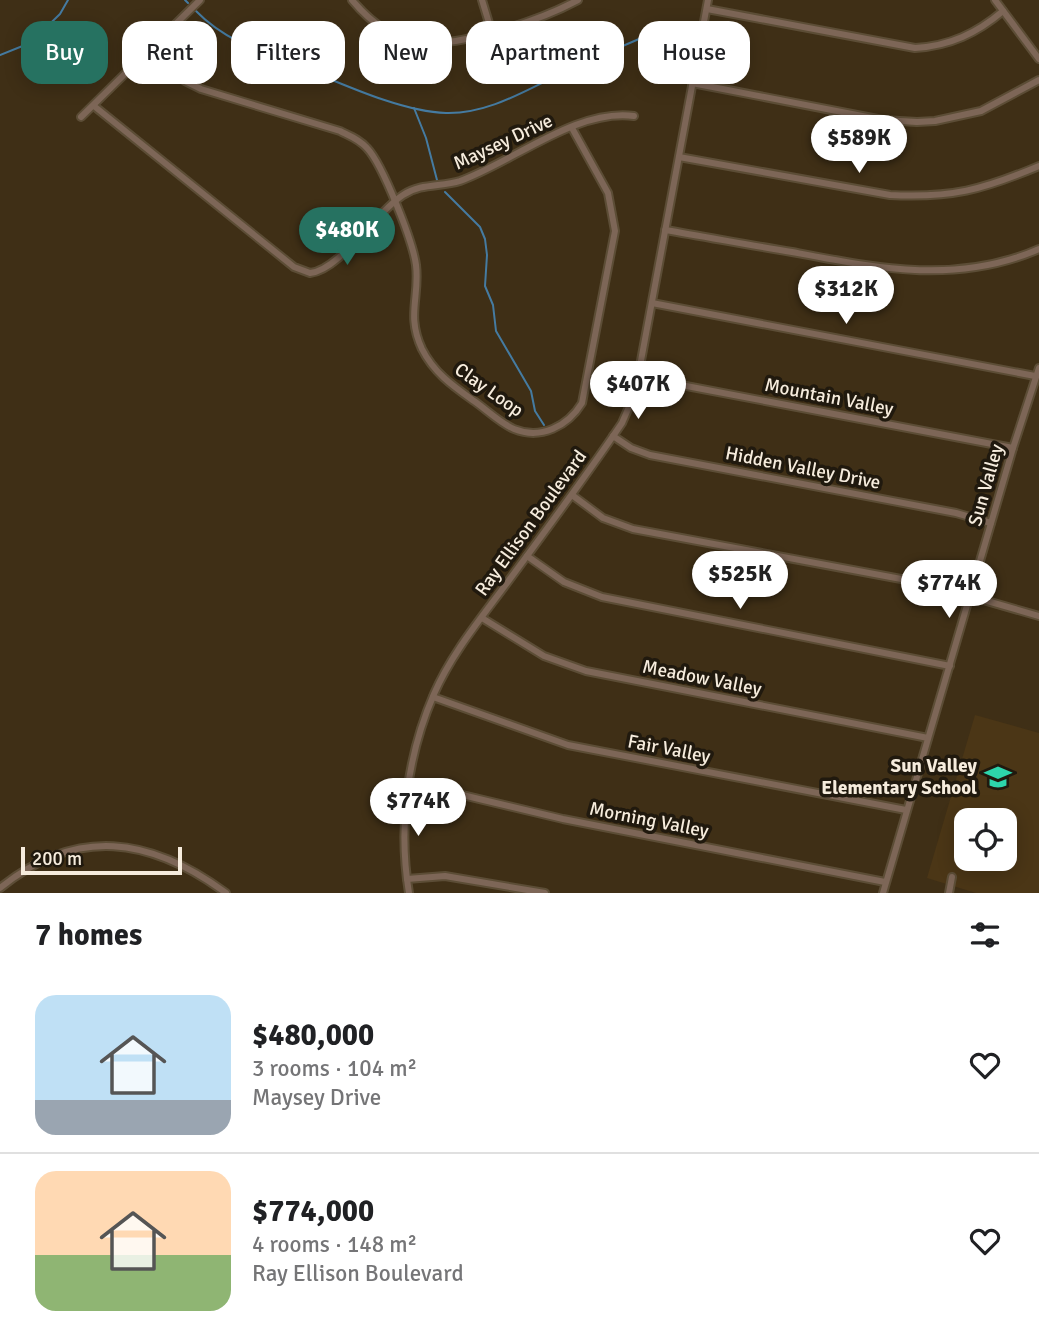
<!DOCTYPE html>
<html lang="en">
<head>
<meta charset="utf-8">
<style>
  body { margin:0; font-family:Signika,sans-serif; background:#f2f2f2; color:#202124; height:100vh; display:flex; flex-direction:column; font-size:26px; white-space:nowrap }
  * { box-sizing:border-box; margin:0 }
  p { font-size:23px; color:#757577 }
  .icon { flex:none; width:38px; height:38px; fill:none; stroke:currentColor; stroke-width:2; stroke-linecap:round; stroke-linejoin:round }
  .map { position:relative; height:893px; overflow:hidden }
  .drawer { display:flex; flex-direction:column; background:#fff; flex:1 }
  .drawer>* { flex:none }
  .hud { position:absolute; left:21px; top:21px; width:998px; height:63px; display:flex; gap:14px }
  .controls { position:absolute; left:954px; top:808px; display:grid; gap:14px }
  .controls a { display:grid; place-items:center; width:63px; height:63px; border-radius:14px; background:#fff; box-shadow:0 4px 18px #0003; font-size:35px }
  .scale { position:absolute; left:21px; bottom:18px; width:161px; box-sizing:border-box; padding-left:7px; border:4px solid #f6ecdd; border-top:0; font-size:19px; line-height:24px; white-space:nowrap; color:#f6ecdd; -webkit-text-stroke:5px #20190e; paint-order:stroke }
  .price { position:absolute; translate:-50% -60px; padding:0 16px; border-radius:24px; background:#fff; color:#222; font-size:23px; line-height:46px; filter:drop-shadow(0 2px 4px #0008) }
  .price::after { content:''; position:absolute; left:50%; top:42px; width:21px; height:16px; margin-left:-10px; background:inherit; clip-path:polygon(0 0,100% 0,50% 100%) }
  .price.on { background:#267261; color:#fff }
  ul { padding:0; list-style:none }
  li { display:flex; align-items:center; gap:21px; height:175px; padding:0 35px }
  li+li { border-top:2px solid #e0e0e0 }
  li span { display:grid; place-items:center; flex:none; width:196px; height:140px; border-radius:21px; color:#555 }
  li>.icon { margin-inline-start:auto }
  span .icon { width:84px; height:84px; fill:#fffc; stroke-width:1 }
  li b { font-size:30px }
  h2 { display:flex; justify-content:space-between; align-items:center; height:84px; padding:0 35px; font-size:30px }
  .chip { padding:0 24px; border-radius:21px; background:#fff; box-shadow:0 4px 18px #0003; font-size:24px; line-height:63px }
  .chip.on { background:#267261; color:#fff }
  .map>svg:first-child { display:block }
</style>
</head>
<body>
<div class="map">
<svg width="1039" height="893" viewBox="0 0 1039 893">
  <rect width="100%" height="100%" fill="#3f2f16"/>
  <path fill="#4b3616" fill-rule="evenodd" d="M 975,715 L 1039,733 L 1039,893 L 976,893 L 927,878 ZM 966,821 L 1004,821 L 1004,859 L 966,859 Z"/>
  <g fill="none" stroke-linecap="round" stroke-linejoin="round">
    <g stroke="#457ba1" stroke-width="2">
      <polyline points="185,0 188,3"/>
      <path d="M 196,11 C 227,43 268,54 308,70 C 347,86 404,112 446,113 C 486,114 521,93 556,76 C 583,63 611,51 639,39"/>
      <polyline points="0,55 30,43 60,14 68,0"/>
      <polyline points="414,108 426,138 437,180"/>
      <polyline points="445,192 480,227 485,239 487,255 485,286 493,305 496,331 531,391 535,411 544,425"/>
    </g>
    <defs>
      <g id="minor">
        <path d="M 352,0 C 397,54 437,48 498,31 C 527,23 550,15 578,0"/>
        <polyline points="482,0 492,33"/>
        <polyline points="995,0 1039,59"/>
        <path d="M 707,9 L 915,48 C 950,46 977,33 1003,11"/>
        <path d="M 146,54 L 185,81 L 201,89 L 340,131 C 350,136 359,139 367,148 C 383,165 413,242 416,265 C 420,297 406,315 422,349 C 434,373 453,386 474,401 C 487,410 500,423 514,429 C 541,440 568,426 582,403 L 615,231 L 608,193 L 572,128"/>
        <polyline points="692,83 883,120 917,122 935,121 981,111 1039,80"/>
        <path d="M 94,106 L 294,267 L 310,273 C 340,270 376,212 403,195 C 421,183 441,187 460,181 C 513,162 577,108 634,116"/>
        <polyline points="81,117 200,0"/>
        <path d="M 679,157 L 890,195 C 952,198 982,190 1039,166"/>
        <path d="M 665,230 C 707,237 749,245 792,252 C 876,268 957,285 1039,249"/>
        <polyline points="652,303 1035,376"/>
        <polyline points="639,377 1013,448"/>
        <polyline points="613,436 631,448 650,455 956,513 991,523"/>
        <polyline points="572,495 603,518 633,529 928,584 1039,616"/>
        <polyline points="527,556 564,582 602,597 950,666"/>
        <polyline points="482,618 544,656 586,671 928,738"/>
        <polyline points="433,697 568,745 906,810"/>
        <polyline points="408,782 563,819 885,882"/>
        <polyline points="407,879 445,876 545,893"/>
        <path d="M 0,888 C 77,826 150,837 226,893"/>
        <path d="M 409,893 C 398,827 407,756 434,694 C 451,655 478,622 504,587 C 544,533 584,479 622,423 L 635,393 L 708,0"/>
        <polyline points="883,893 1013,448 1039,368"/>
        <polyline points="949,893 952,877"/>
      </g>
    </defs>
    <use href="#minor" stroke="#5c4d36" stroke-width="10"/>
    <use href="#minor" stroke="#7d6657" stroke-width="6"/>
  </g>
  <defs>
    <symbol id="school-bare" viewBox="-9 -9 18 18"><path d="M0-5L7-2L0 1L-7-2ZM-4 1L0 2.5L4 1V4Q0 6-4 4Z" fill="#2dd5ab" stroke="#20190e" stroke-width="2.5" paint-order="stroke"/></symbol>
  </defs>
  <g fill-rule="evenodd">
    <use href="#school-bare" x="979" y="758" width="38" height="38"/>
  </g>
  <g text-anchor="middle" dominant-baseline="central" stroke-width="7" stroke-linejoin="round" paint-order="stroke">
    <g font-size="19" fill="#f6ecdd" stroke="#20190e">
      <text transform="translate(503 142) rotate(-25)">Maysey Drive</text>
      <text transform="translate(489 390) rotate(35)">Clay Loop</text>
      <text transform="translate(829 397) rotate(11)">Mountain Valley</text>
      <text transform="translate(803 468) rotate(11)">Hidden Valley Drive</text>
      <text transform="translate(986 485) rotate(-74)">Sun Valley</text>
      <text transform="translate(531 523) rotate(-54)">Ray Ellison Boulevard</text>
      <text transform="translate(702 678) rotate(11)">Meadow Valley</text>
      <text transform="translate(669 749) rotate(11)">Fair Valley</text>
      <text transform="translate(649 820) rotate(11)">Morning Valley</text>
    </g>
    <g font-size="19" font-weight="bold" fill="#f6ecdd" stroke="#20190e" text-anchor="end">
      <text x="977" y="766">Sun Valley<tspan x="977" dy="22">Elementary School</tspan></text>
    </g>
  </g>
</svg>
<div class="controls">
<a><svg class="icon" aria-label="locate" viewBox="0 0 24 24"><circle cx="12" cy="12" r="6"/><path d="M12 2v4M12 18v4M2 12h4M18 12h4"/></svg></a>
</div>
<div class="scale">200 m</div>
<b class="price" style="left:859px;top:175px">$589K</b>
<b class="price on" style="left:347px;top:267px">$480K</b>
<b class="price" style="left:846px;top:326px">$312K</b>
<b class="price" style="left:638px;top:421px">$407K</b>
<b class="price" style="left:740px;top:611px">$525K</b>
<b class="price" style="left:949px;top:620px">$774K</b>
<b class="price" style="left:418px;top:838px">$774K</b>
<div class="hud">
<a class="chip on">Buy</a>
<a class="chip">Rent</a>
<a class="chip">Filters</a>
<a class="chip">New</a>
<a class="chip">Apartment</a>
<a class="chip">House</a>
</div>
</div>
<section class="drawer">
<h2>7 homes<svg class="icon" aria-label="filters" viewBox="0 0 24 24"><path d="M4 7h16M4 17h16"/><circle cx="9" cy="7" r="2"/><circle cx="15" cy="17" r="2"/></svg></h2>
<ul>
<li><span style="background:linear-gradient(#bfe0f5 75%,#9aa5b1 0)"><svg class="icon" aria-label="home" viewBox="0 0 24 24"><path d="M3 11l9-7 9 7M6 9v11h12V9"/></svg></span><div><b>$480,000</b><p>3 rooms · 104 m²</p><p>Maysey Drive</p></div><svg class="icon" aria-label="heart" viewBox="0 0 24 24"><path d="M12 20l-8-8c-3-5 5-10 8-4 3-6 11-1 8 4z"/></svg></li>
<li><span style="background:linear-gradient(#ffd9b3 60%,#8fb573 0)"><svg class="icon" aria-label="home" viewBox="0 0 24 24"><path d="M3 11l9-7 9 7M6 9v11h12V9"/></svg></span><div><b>$774,000</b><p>4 rooms · 148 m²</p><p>Ray Ellison Boulevard</p></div><svg class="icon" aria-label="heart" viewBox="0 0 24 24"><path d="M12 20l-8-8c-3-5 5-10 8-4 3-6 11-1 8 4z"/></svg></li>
</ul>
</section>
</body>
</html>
